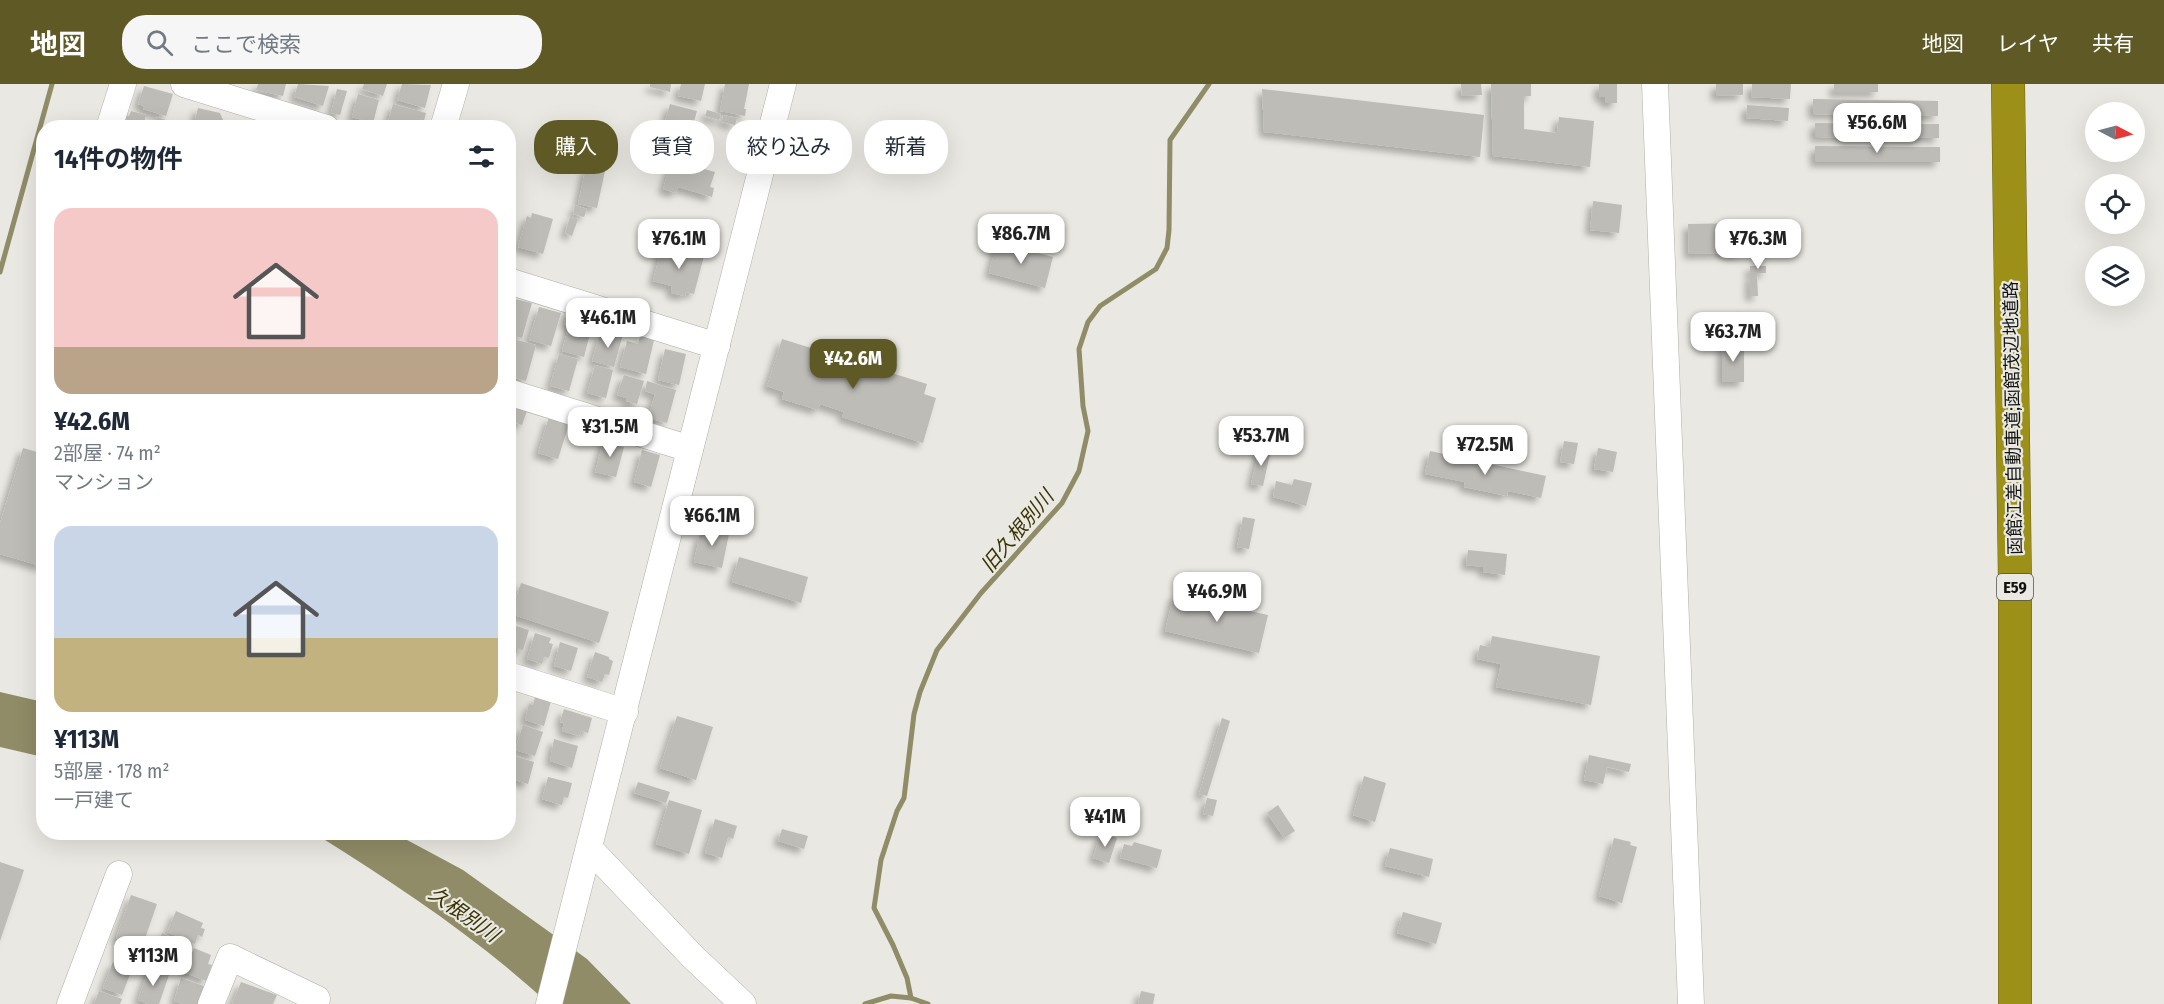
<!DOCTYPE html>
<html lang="ja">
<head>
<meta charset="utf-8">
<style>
  body { margin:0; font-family:"Fira Sans Condensed","Noto Sans JP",sans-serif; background:#f6f6f7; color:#1f2937; height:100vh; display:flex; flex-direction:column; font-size:22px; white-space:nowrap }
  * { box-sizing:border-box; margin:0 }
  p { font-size:20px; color:#747a83 }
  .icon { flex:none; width:33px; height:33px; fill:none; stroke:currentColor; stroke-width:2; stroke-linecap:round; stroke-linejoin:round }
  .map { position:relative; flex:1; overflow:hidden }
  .panel { position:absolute; left:36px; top:36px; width:480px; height:720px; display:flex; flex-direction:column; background:#fff; border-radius:24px; box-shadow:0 6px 24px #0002 }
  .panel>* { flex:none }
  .banner { position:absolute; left:534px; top:36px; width:570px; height:54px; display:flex; gap:12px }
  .needle { width:39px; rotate:96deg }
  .tools { position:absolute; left:2085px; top:18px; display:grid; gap:12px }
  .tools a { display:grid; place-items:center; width:60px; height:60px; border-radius:50%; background:#fff; box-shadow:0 6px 24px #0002; font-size:30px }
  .price { position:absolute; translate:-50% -51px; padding:0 14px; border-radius:12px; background:#fff; color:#222; font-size:20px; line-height:39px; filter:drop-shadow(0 2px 3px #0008) }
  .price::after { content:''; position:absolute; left:50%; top:36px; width:18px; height:14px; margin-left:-9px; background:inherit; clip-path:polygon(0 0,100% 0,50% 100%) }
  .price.active { background:#5f5925; color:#fff }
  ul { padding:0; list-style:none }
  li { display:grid; align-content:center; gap:12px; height:318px; padding:0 18px }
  li span { display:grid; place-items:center; height:186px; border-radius:18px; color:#555 }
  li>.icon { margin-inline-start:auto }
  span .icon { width:108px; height:108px; fill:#fffc; stroke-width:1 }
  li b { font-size:26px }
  h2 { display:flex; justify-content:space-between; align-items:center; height:72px; padding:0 18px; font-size:26px }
  .chip { padding:0 21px; border-radius:24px; background:#fff; box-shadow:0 6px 24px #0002; font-size:21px; line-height:54px }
  .chip.active { background:#5f5925; color:#fff }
  header { display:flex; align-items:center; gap:36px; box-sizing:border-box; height:84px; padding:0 30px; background:#5f5925; color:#fff }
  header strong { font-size:28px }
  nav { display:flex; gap:33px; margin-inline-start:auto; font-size:21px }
  .search { width:420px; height:54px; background:#f6f6f7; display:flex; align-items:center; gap:15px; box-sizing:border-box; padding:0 21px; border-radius:24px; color:#747a83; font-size:22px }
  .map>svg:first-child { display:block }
</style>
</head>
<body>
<header>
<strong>地図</strong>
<div class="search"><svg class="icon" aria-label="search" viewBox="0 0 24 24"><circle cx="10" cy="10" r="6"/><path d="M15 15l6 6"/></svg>ここで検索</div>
<nav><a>地図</a><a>レイヤ</a><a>共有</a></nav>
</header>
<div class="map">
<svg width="2164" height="920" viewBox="0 0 2164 920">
  <defs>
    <filter id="shadow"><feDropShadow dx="-5" dy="5" stdDeviation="3" flood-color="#0004"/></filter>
  </defs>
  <rect width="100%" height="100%" fill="#e9e8e2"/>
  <g fill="#908c68">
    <polygon points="0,608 43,618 43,673 0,663"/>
    <path d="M 309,749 L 394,749 L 463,786 L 587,875 L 631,920 L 549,920 C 478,855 399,802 317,751 Z"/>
  </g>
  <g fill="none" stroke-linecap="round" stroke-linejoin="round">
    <g stroke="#908c68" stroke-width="5">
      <polyline points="0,188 52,0"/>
      <polyline points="865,920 891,912 911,914"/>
      <polyline points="928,920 911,914 907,894 893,861 874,824 881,776 897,727 904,714 914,630 920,608 937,566 981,509 1062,419 1079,387 1088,347 1083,322 1079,265 1088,238 1100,222 1156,185 1167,164 1169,146 1170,56 1209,0"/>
    </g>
  </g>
  <g fill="#bdbcb7" filter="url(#shadow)">
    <polygon points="258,0 286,0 283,12 256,6"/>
    <polygon points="298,0 329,2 323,22 294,13"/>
    <polygon points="364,0 387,0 383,12 362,5"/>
    <polygon points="402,0 431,1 425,24 397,16"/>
    <polygon points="650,0 671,0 670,8 650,3"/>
    <polygon points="681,0 705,0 701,17 678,12"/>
    <polygon points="725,0 749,0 744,25 746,25 745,32 720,27"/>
    <polygon points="1461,0 1481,0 1482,11 1462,12"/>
    <polygon points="1491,0 1531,0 1531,12 1524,12 1524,45 1557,49 1559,33 1594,37 1590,83 1493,72"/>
    <polygon points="1599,0 1617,0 1617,19 1605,19 1605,13 1599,13"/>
    <polygon points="1716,0 1743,0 1743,11 1716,12"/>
    <polygon points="1752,0 1791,0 1790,15 1751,13"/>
    <rect x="1834" y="0" width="44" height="8"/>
    <polygon points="144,2 173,10 166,32 143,25 144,22 138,20"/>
    <polygon points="337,5 347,7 340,31 331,29"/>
    <polygon points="1262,5 1484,31 1480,73 1264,48"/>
    <polygon points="358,10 379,16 373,39 352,33"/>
    <polygon points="1813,15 1938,17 1938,32 1813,30"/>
    <polygon points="393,20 426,29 422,44 397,44 387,41"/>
    <polygon points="670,20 697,27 684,73 657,66"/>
    <polygon points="1747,21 1789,24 1788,37 1746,34"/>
    <polygon points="198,24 220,29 223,36 221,44 193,44"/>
    <polygon points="707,26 721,30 719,36 705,32"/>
    <polygon points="131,27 146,31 143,44 122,44 126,31 129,32"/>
    <polygon points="723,31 737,34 735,41 722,38"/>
    <polygon points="157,33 186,43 186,44 153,44"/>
    <polygon points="243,36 268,43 268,44 241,44"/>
    <polygon points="1815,39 1939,40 1939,54 1815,53"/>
    <polygon points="1815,62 1940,63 1940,78 1815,78"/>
    <polygon points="672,76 715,88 710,103 714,104 712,113 678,103 676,109 663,105"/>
    <polygon points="586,83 605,87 597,124 578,120"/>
    <polygon points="1593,117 1622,121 1619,149 1590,146"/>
    <polygon points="575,121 587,125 584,133 573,130"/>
    <polygon points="532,129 553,135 543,170 518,163 527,132 531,134"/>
    <polygon points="570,133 578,135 572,152 565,149"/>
    <polygon points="1744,138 1757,138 1758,160 1744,160"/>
    <polygon points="1740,139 1740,169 1689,170 1688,140"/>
    <polygon points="1762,140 1770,140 1770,158 1761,158"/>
    <polygon points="997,158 1053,173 1045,204 989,189"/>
    <polygon points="662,162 704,172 694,210 686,208 685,212 671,209 672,202 653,197"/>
    <rect x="1750" y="182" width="16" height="7"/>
    <polygon points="1750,191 1757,191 1758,212 1750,212"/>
    <polygon points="511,214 532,219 522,254 508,251 508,224"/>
    <polygon points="539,223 561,229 551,262 529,256"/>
    <polygon points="567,227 580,230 578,238 592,242 584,273 562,267 569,241 564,240"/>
    <polygon points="1721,237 1742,237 1742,254 1720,254"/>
    <polygon points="617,248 623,250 614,283 592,277 600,249 615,253"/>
    <polygon points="640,252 654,256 646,290 620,283 627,257 638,260"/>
    <polygon points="513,255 536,261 526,297 508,292 508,271"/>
    <polygon points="782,255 927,300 924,310 936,314 923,359 842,333 844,328 820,320 818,326 782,315 784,308 767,302"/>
    <rect x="1722" y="260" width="22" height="38"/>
    <polygon points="665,265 686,270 679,301 658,296"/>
    <polygon points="559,270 578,275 569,307 550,302"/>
    <polygon points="595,281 613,286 606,314 587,309"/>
    <polygon points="624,291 644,297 637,320 626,317 626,314 617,311"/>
    <polygon points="647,297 676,306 667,339 648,334 655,310 645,307"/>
    <polygon points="515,320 528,324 522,341 510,337"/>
    <polygon points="549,333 569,340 558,375 538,369"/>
    <polygon points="604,355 617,358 616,361 624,363 616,393 595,388"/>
    <polygon points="1564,357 1578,359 1574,380 1560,378"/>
    <polygon points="1260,363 1271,365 1263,402 1251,400"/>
    <polygon points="23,364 44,370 44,483 0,470 0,439"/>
    <polygon points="1598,364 1617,368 1613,388 1594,385"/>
    <polygon points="642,366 660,371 651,403 634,398"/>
    <polygon points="1430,367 1546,392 1541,414 1508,407 1507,412 1464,403 1465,398 1425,390"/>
    <polygon points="1294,395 1312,399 1306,422 1273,413 1276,397 1292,401"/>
    <polygon points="704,425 719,429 717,439 702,436"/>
    <polygon points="1243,433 1255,435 1249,465 1237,463"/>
    <polygon points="709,441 730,445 722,484 694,478 700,449 707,450"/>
    <polygon points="1468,466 1507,470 1505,491 1483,488 1483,483 1466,481"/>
    <polygon points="739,473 808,493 801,519 732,498"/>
    <polygon points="521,499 609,528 599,559 511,530"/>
    <polygon points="1174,510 1268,531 1259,569 1165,547"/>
    <polygon points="510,540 529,546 523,566 518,565 516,571 508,569"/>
    <polygon points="535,549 551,554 549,559 553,560 549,574 544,573 542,580 527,575"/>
    <polygon points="1492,552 1600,572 1591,621 1496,603 1501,580 1477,575 1480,561 1490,563"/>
    <polygon points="560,558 578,564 571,587 554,582"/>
    <polygon points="595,568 609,573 609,575 613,577 609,591 605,590 602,598 587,593"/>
    <polygon points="535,613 551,617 544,642 525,636 529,620 533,621"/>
    <polygon points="564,625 592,634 588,649 581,647 579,652 562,647 564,639 560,638"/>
    <polygon points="677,632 713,643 696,696 660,684"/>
    <polygon points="1222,634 1230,637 1207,712 1199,710"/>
    <polygon points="523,641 543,648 535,672 515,666"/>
    <polygon points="554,655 578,662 572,684 550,677"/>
    <polygon points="1589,671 1631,680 1629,688 1607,683 1603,700 1584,696"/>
    <polygon points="514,672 534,678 528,700 508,694 508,682 511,683"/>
    <polygon points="1364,692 1386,699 1375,738 1353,731"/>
    <polygon points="548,693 572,699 568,714 564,713 562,721 542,715"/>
    <polygon points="638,698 670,708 666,719 634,709"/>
    <polygon points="1207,714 1217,716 1213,732 1203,730"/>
    <polygon points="669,716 702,726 689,770 656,760"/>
    <polygon points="1278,721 1295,747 1284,754 1267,729"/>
    <polygon points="715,735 737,742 733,755 728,753 722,774 705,769"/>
    <polygon points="782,745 808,752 804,765 778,757"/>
    <polygon points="1101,749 1117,754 1109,779 1093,774"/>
    <polygon points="1614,754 1631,758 1630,761 1637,763 1622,819 1599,812"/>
    <polygon points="1134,758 1162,766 1157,784 1120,774 1124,760 1132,762"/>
    <polygon points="1390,764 1433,775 1429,793 1385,782"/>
    <polygon points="0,778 24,786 0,857"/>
    <polygon points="131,811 157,820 142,863 116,854"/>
    <polygon points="176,827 203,839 201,844 205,845 202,853 198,851 195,860 167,848"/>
    <polygon points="1403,828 1442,839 1436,860 1397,849"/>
    <polygon points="162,849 185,859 175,884 152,875"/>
    <polygon points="194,864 211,871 208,880 212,881 206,897 184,888"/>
    <polygon points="113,878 132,885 122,911 103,904"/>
    <polygon points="149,884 169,891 159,920 148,920 138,916"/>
    <polygon points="181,894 204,902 198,920 183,920 174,917"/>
    <polygon points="241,898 277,911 273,920 232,920"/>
    <polygon points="99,907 122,915 120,920 94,920"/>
    <polygon points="1141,907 1155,910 1153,920 1138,920"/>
  </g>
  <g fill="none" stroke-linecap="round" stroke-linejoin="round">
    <defs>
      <g id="minor">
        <polyline points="184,0 326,44"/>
        <polyline points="1655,0 1691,920"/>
        <polyline points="109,44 123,0"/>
        <polyline points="443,44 456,0"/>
        <polyline points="508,197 717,262"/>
        <polyline points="508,308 690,365"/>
        <polyline points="508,591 625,628"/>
        <polyline points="590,765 693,873 743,920"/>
        <polyline points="70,920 119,790"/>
        <polyline points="211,920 230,873 317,915 315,920"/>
        <polyline points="549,920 783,0"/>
      </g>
      <polyline id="highway" points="2008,0 2015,501 2015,920"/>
    </defs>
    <use href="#minor" stroke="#afafa9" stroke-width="27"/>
    <use href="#highway" stroke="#6c6415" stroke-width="34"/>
    <use href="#minor" stroke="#fff" stroke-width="26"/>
    <use href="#highway" stroke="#9d9018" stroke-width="33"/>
  </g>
  <g text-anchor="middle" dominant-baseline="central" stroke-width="4.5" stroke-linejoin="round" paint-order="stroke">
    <rect fill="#e9e8e2" stroke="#52524f" stroke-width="1.5" x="1997" y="490" width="36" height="26" rx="4.5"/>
    <g font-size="16" font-weight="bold" fill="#121210">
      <text x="2015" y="503">E59</text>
    </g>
    <g font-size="18" fill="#121210" stroke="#e9e8e2">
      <text transform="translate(2013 334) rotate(-91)">函館江差自動車道;函館茂辺地道路</text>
    </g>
    <g font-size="20" font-style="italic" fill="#3a3402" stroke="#e9e8e2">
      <text transform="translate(1017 447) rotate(-50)">旧久根別川</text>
      <text transform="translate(464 830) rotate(35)">久根別川</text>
    </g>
  </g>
</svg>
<div class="tools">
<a><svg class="needle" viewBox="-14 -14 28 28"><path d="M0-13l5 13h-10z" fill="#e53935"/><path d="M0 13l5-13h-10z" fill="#747a83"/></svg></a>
<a><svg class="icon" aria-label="locate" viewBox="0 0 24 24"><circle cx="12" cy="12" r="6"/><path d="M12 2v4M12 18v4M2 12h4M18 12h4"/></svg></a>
<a><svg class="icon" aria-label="layers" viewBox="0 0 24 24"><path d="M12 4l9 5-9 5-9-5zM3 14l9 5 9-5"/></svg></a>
</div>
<b class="price" style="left:1877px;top:70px">¥56.6M</b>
<b class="price" style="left:1021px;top:181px">¥86.7M</b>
<b class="price" style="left:679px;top:186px">¥76.1M</b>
<b class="price" style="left:1758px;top:186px">¥76.3M</b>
<b class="price" style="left:608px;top:265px">¥46.1M</b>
<b class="price" style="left:1733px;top:279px">¥63.7M</b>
<b class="price active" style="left:853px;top:306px">¥42.6M</b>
<b class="price" style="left:610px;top:374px">¥31.5M</b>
<b class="price" style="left:1261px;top:383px">¥53.7M</b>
<b class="price" style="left:1485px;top:392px">¥72.5M</b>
<b class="price" style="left:712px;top:463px">¥66.1M</b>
<b class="price" style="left:1217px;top:539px">¥46.9M</b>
<b class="price" style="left:1105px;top:764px">¥41M</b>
<b class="price" style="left:153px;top:903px">¥113M</b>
<div class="banner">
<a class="chip active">購入</a>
<a class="chip">賃貸</a>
<a class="chip">絞り込み</a>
<a class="chip">新着</a>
</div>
<section class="panel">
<h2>14件の物件<svg class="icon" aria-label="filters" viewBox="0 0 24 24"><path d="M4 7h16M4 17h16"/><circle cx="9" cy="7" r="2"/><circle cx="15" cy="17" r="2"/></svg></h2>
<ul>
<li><span style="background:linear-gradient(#f6c9c9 75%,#b9a48a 0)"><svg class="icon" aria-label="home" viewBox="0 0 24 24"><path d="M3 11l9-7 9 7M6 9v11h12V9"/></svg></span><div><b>¥42.6M</b><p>2部屋 · 74 m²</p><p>マンション</p></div></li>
<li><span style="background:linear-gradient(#c9d6e8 60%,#c2b280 0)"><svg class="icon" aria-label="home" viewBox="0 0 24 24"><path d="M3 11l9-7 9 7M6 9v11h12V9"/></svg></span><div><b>¥113M</b><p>5部屋 · 178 m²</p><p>一戸建て</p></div></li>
</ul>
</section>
</div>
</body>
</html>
